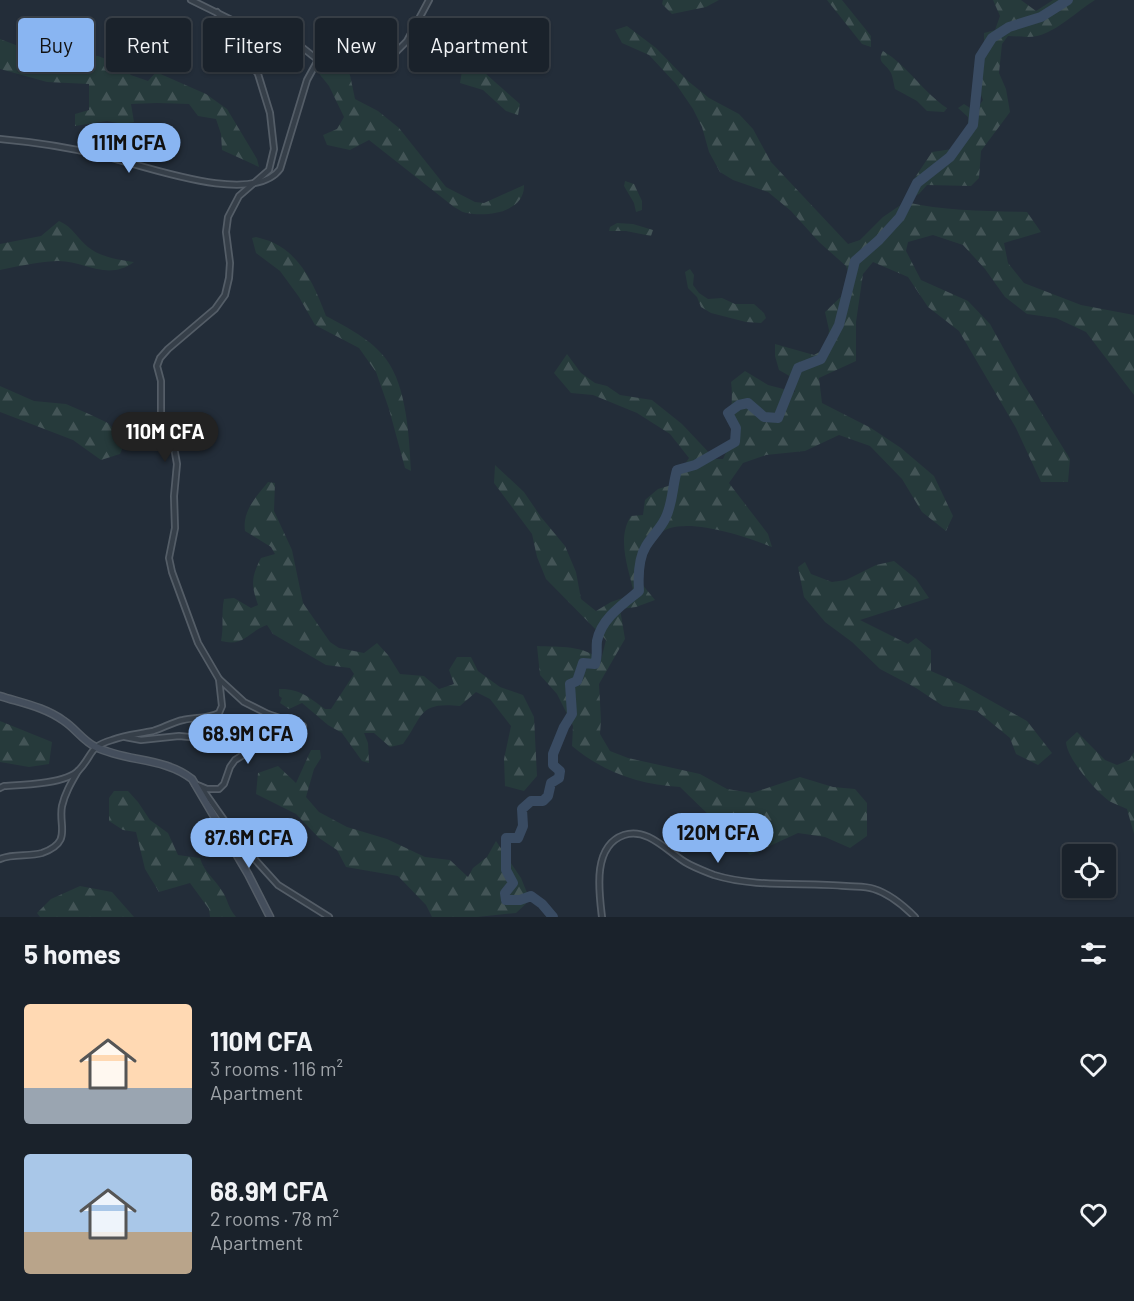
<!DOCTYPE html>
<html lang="en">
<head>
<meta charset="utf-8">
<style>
  body { margin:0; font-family:Barlow,sans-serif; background:#232a33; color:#f1f3f6; height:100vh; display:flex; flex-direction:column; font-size:22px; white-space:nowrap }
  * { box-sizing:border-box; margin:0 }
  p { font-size:20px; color:#9fa4a9 }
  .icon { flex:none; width:33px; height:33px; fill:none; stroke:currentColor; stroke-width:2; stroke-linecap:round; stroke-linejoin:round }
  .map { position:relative; height:917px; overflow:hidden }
  .details { display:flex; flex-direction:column; background:#1a222b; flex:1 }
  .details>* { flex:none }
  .guide { position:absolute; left:18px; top:18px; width:600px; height:54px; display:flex; gap:12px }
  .tools { position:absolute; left:1062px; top:844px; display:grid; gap:12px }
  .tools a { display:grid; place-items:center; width:54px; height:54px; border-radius:6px; background:#1a222b; box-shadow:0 2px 4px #0004,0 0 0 2px #383f47; font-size:30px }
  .price { position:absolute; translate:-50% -51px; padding:0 14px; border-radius:21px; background:#89b5f2; color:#111; font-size:20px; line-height:39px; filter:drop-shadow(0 2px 3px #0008) }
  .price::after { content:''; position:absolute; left:50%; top:36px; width:18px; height:14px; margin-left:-9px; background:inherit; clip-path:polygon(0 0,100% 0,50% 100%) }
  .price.on { background:#222; color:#fff }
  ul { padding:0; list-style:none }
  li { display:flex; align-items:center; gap:18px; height:150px; padding:0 24px }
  li span { display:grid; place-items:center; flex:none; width:168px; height:120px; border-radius:6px; color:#555 }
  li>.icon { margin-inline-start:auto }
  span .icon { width:72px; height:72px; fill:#fffc; stroke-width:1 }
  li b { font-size:26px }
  h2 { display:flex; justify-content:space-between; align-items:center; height:72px; padding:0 24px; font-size:26px }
  .pill { padding:0 21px; border-radius:6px; background:#1a222b; box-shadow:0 2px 4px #0004,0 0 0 2px #383f47; font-size:21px; line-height:54px }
  .pill.on { background:#89b5f2; color:#111 }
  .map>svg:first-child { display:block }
</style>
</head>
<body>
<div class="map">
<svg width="1134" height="917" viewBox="0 0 1134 917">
  <defs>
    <pattern id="forest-firs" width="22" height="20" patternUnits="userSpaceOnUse" patternTransform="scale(1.5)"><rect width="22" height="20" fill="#263a3b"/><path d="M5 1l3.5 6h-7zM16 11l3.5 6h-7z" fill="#435456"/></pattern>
  </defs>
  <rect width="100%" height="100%" fill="#232d39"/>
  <g fill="url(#forest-firs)">
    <polygon points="663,0 719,0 706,7 672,14 662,4"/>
    <polygon points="827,0 842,0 871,36 871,47 862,44"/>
    <path d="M 993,0 L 1021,0 L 1036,11 L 1053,0 L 1095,0 C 1077,11 1058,31 1037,36 C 1028,38 1017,36 1008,36 L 1002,44 L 999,73 L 1006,89 L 1010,112 L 981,151 L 979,178 L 971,186 L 927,185 L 919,194 L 913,197 L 912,182 L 932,152 L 959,148 L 968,125 L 968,117 L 958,108 L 964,104 L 975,111 L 983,100 L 977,85 L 984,67 L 984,33 L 995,30 L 1000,16 Z"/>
    <path d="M 627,26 L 656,48 L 688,81 L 709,98 L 739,114 L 753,129 L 771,162 L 848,244 L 860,240 L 883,217 L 905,202 C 945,211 986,211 1027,212 L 1041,232 L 1004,243 L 1008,263 L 1024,283 L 1081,305 L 1134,315 L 1134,395 L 1086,332 L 1056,318 L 1027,314 L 1005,297 L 985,269 L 963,245 L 933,235 L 908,242 L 906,251 L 921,280 L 968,301 L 990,324 L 1021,380 L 1070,459 L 1068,482 L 1041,482 L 1016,428 L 959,331 L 928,307 L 908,277 L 873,262 L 863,274 L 856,322 L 856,361 L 819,378 L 822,403 L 871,428 L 901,448 L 934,476 L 953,516 L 946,531 L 922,512 L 902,479 L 870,446 L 839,435 L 805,451 L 766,455 L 743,463 L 729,483 L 768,534 L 772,547 C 747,537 677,512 657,536 C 646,549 642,567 641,583 L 655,600 L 636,607 L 620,609 L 625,639 L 599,684 L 601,720 L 600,734 L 610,751 L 628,758 L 700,774 L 727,789 L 752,793 L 800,777 L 833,787 L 855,789 L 867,803 L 867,836 L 850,848 L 825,837 L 798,833 L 750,855 L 680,787 C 640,785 603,772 572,746 L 573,726 L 557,694 L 540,675 L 537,646 C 560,647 583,645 601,660 L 606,640 L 546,579 L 537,557 L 532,534 L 494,483 L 495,465 L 524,492 L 541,517 L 565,546 L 576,572 L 581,599 L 596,611 L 611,602 L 634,594 C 629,569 616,539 631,516 L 643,515 L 645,500 L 658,489 L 675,484 L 679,473 L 689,458 L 670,434 L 637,413 L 593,395 L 571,393 L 554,373 L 567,354 L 581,373 L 595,383 L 607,386 L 620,395 L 652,400 L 682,424 L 715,459 L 723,459 L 734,435 C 728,417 734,401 731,382 L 745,371 L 768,385 L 795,392 L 793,378 L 779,370 L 775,356 L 775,344 L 814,355 L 827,348 L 829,330 L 825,312 L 848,290 L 850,278 L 846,266 L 819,242 L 791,211 L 768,192 L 733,180 L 720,172 L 709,152 L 702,127 L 693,109 L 676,84 L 649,55 L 622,43 L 615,30 Z"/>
    <polygon points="0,39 21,47 39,45 54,48 53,58 74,53 98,56 121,65 131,75 148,81 156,72 206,94 227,109 257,159 259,167 222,150 221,134 216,119 198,116 189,104 157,103 131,104 134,122 123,124 107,121 75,126 75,114 89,110 89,84 47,82 0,69"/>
    <path d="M 883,51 C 908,66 923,92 947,108 L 944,112 L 927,111 L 917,101 L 895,89 C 894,85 893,78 891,73 C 886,63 876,63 883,51 Z"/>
    <path d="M 327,56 L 341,56 L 350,75 L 355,99 L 378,111 L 399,128 L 446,187 L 475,202 L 484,203 L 524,185 C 525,212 488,217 467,213 C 463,213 458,209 454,207 L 369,140 L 350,150 L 327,145 L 323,135 L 337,129 L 344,117 L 329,86 L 317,71 Z"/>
    <polygon points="463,65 477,66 520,104 518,115 506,111 483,90 460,83"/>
    <polygon points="625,181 634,184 642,201 642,210 636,212 634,203 624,186"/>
    <path d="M 59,221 C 73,227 77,238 88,247 C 100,257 119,260 134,262 C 107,282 84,260 57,261 C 37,262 19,266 0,270 L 0,244 L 41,236 Z"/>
    <polygon points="617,223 633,224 653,230 651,236 626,231 609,231 610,227"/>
    <path d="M 256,237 C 262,239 269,240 274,243 C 302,256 316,289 326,316 C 347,327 372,340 386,359 C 407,387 409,437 411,471 L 405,468 L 389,409 L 376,372 L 359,348 L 315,325 L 299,297 L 280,271 L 256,253 L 252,238 Z"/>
    <polygon points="690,269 694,275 693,285 699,293 708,299 722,298 735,304 754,304 764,313 766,318 761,323 746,322 711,313 701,307 697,297 688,288 685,272"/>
    <polygon points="0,386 34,401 66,404 89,414 108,423 125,442 120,454 101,460 73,440 0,412"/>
    <path d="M 268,482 L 275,483 L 274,511 L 292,550 L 303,603 L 330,642 L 339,648 L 364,653 L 377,643 L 388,655 L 400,674 L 424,676 L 439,689 L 454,684 L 449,670 L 457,657 L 471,657 L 478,671 L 500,687 L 523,695 L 534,717 L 537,776 L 524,791 L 505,786 L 504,759 L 511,726 L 490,699 L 476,692 L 460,706 C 418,702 424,715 403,744 L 390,747 L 374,733 L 364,733 L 368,743 L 369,763 L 362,761 L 342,733 L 328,725 L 302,703 L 289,709 L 280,703 L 282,698 L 279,696 L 279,689 C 299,688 310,698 325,709 L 331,709 L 354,674 L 350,668 L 326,665 L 273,634 L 267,625 C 247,632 245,647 221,641 C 224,627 221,613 224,599 L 234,598 L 251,608 L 258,605 C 251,585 251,577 261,558 L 275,554 L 271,547 L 245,531 C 242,511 256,497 268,482 Z"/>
    <polygon points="894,561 916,579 929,598 860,620 908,644 916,638 931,650 931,671 963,685 1027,721 1052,753 1038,765 1016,754 1010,738 977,711 943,706 916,688 880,669 852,642 825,622 804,597 798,567 805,562 811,574 832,582 846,580 876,565"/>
    <polygon points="0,721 52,742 49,764 29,767 0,762"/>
    <path d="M 1077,732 L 1105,760 L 1117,765 L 1129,760 L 1134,752 L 1134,834 L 1127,809 C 1121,806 1114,804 1109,801 C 1095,790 1067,759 1066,742 Z"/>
    <polygon points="311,750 320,750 321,758 314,769 306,797 319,812 347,827 387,839 425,857 450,860 468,877 473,868 487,857 496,841 521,878 530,900 516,913 477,917 432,917 426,905 398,876 346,867 337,850 319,838 296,814 256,794 258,773 278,766 296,783"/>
    <path d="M 114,791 L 128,791 L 138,802 L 150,820 L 168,833 L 178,855 L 200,858 C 204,872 215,879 222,891 C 228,899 227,906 236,917 L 210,917 L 209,909 L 190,883 L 159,892 L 145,869 L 136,832 L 123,830 L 109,821 L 109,798 Z"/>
    <polygon points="80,886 112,892 134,917 40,917 37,913 51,899"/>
  </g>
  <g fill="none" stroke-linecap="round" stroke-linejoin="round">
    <path stroke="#394b62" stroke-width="10" d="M 553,917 L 542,904 L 531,896 L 520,900 L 506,900 L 505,893 L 513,883 L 506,870 L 506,838 L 518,838 L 523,826 L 522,809 L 531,801 L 543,801 L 548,796 L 551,783 L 559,778 L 560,771 L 553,765 L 553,754 L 564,727 L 572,714 L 570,684 L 577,681 L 583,663 L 595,664 C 598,656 596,649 597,641 C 601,619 623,604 639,591 C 638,576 638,559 646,546 C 652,536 660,529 665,519 C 673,504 672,487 677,470 L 695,465 L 735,442 L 736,428 L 728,413 L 739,405 L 748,403 L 764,417 L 778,418 L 798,368 L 821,359 L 839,325 L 855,261 L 879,240 L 900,217 L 917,183 L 950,157 L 973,125 L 980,57 L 992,38 L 1009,27 L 1041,17 L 1068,0"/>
    <defs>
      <g id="street">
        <polyline points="191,0 248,28 298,44 318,60 345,63 373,61 387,57 396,52 407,41 429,0"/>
        <path d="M 0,139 C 33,142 67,147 100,155 C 138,163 252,208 280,169 L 307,80 L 318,60"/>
        <polyline points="125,737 141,740 179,736 200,738"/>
        <polyline points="195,784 207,789 219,789 224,784 230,767 235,760 256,747 274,746 303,726 268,714 244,702 219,679 198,643 172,572 169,558 175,528 174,496 177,464 174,447 161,416 161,381 157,366 160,358 168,349 215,309 225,295 229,278 230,263 226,232 228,217 239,196 269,170 274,149 270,113 258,74 217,12"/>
        <polyline points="201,787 241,844 278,885 329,917"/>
        <path d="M 0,788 L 4,786 C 22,785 66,784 79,770 C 94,754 88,747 112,740 C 125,735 139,734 153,731 C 163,728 173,722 183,720 C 196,717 207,719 219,713 L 222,706 L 219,679"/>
        <path d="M 0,859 C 13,853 29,857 42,853 C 73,842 58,826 62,806 C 65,793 71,783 78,771"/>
        <path d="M 602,917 C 599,892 592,846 624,835 C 647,827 667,851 685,862 C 693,867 704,871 714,875 C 756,888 803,882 846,886 C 855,887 865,886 874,889 C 890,894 903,905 915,917"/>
      </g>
      <path id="secondary" d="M 0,696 C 22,703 45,707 64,721 C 75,728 84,742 96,747 C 126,762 164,757 192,779 L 248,874 L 270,917"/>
    </defs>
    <use href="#street" stroke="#545d67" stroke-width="8"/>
    <use href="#secondary" stroke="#545d67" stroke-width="9"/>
    <use href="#street" stroke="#363f49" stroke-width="4.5"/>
    <use href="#secondary" stroke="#444e5c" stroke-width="6"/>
  </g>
</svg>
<div class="tools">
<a><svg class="icon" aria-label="locate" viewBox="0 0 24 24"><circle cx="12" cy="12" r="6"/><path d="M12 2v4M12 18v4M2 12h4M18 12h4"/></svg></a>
</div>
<b class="price" style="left:129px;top:174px">111M CFA</b>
<b class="price on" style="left:165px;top:463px">110M CFA</b>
<b class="price" style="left:248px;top:765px">68.9M CFA</b>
<b class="price" style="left:718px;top:864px">120M CFA</b>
<b class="price" style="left:249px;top:869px">87.6M CFA</b>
<div class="guide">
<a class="pill on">Buy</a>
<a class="pill">Rent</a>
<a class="pill">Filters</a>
<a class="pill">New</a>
<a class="pill">Apartment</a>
</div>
</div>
<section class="details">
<h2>5 homes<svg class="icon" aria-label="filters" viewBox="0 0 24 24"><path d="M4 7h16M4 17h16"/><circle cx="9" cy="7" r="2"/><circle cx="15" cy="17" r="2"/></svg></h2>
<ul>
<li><span style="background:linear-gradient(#ffd9b3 70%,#9aa5b1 0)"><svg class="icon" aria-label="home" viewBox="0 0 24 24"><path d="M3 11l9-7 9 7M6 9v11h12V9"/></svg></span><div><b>110M CFA</b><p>3 rooms · 116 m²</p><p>Apartment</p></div><svg class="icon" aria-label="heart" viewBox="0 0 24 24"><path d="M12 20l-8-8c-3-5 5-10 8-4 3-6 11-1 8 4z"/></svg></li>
<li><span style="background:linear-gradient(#a9c7e8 65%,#b9a48a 0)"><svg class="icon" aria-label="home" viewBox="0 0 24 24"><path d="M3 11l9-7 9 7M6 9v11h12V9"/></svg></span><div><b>68.9M CFA</b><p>2 rooms · 78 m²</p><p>Apartment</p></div><svg class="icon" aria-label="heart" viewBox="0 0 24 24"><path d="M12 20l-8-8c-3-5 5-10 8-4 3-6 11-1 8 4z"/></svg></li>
</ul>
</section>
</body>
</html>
